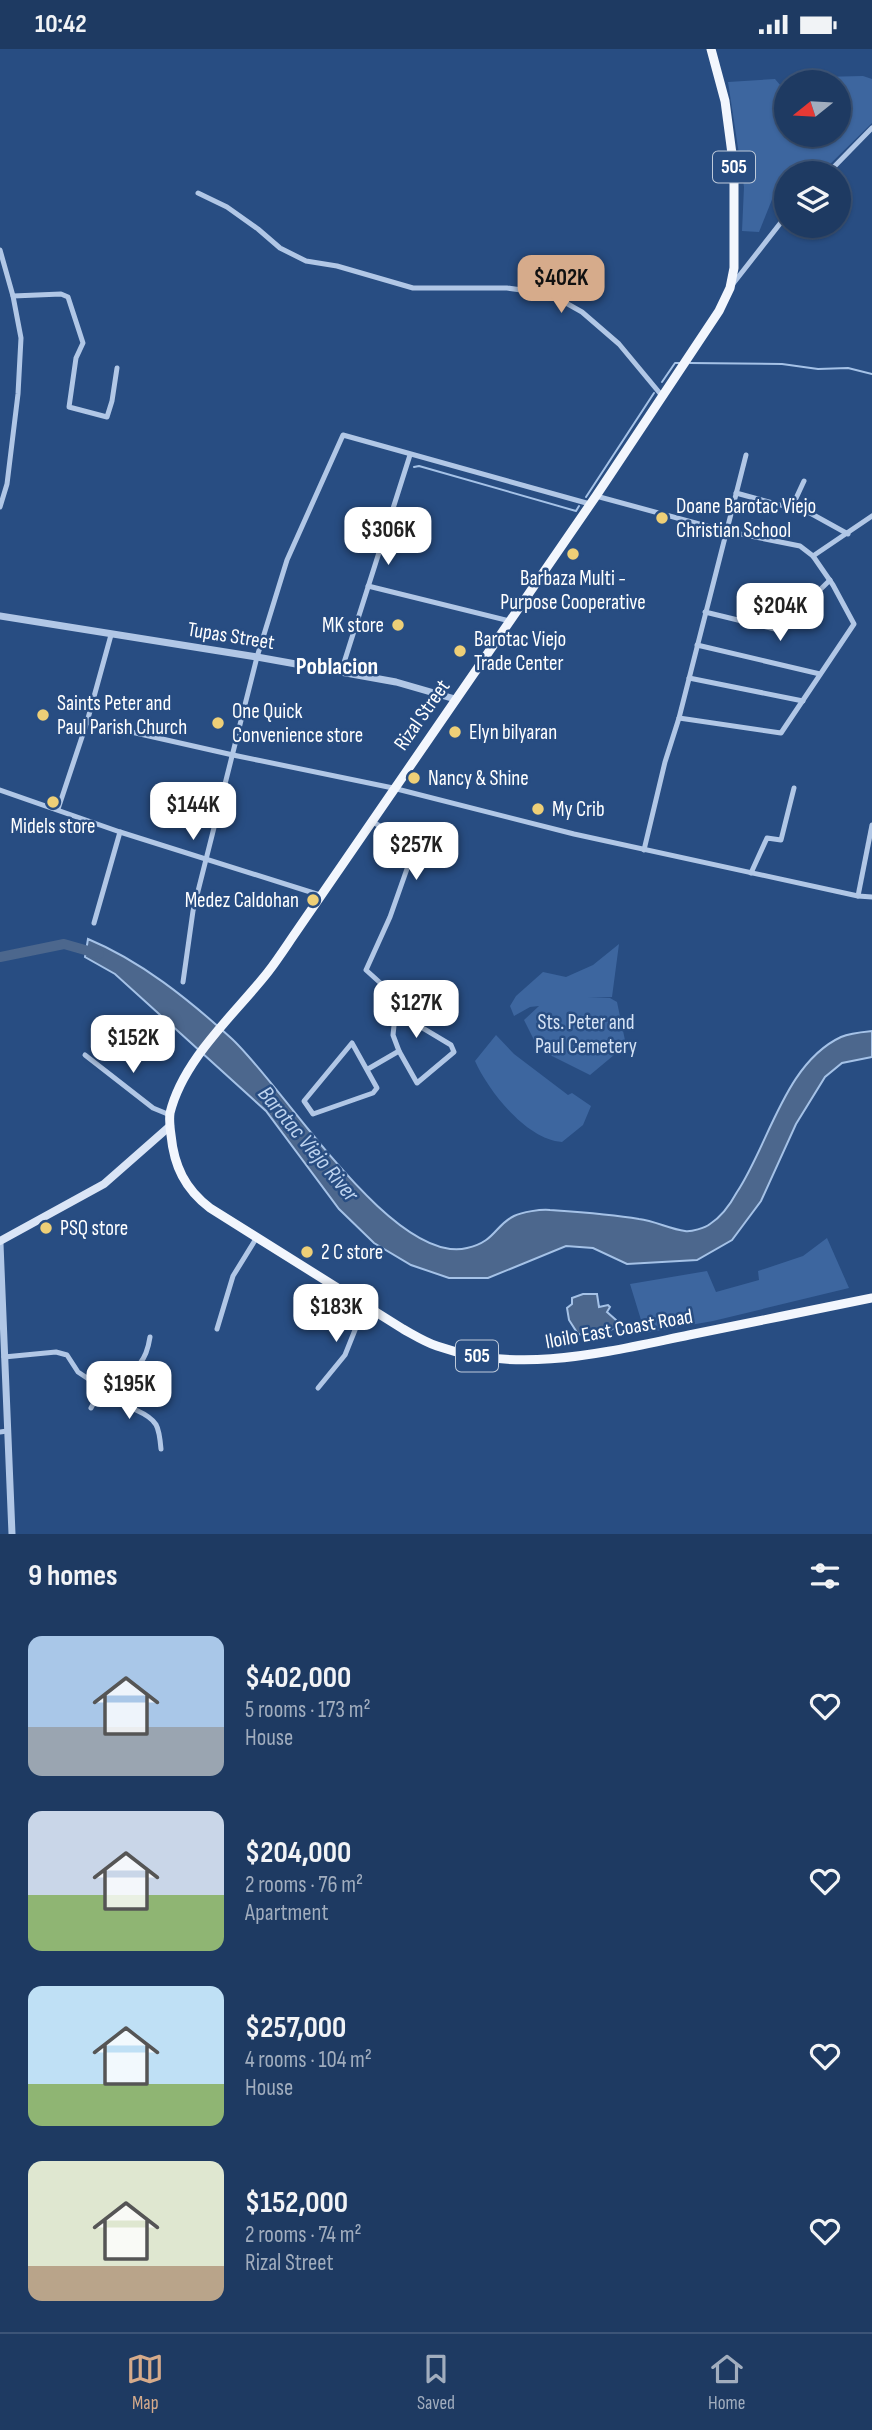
<!DOCTYPE html>
<html lang="en">
<head>
<meta charset="utf-8">
<style>
  body { margin:0; font-family:"Sofia Sans Condensed",sans-serif; background:#264168; color:#f1f3f6; height:100vh; display:flex; flex-direction:column; font-size:26px; white-space:nowrap }
  * { box-sizing:border-box; margin:0 }
  p { font-size:23px; color:#a1adbe }
  .icon { flex:none; width:38px; height:38px; fill:none; stroke:currentColor; stroke-width:2; stroke-linecap:round; stroke-linejoin:round }
  .map { position:relative; height:1485px; overflow:hidden }
  .side { display:flex; flex-direction:column; background:#1e3a62; flex:1 }
  .side>* { flex:none }
  .needle { width:46px; rotate:252deg }
  .tools { position:absolute; left:774px; top:21px; display:grid; gap:14px }
  .tools a { display:grid; place-items:center; width:77px; height:77px; border-radius:50%; background:#1e3a62; box-shadow:0 2px 5px #0004,0 0 0 2px #3c5477; font-size:35px }
  .price { position:absolute; translate:-50% -60px; padding:0 16px; border-radius:14px; background:#fff; color:#222; font-size:23px; line-height:46px; filter:drop-shadow(0 2px 4px #0008) }
  .price::after { content:''; position:absolute; left:50%; top:42px; width:21px; height:16px; margin-left:-10px; background:inherit; clip-path:polygon(0 0,100% 0,50% 100%) }
  .price.current { background:#d6ab8b; color:#111 }
  ul { padding:0; list-style:none }
  li { display:flex; align-items:center; gap:21px; height:175px; padding:0 28px }
  li span { display:grid; place-items:center; flex:none; width:196px; height:140px; border-radius:14px; color:#555 }
  li>.icon { margin-inline-start:auto }
  span .icon { width:84px; height:84px; fill:#fffc; stroke-width:1 }
  li b { font-size:30px }
  h2 { display:flex; justify-content:space-between; align-items:center; height:84px; padding:0 28px; font-size:30px }
  .status { display:flex; justify-content:space-between; align-items:center; height:49px; padding:0 35px; background:#1e3a62; direction:ltr }
  .status svg { height:19px; fill:currentColor }
  .tabs { display:flex; justify-content:space-around; align-items:center; height:98px; border-top:2px solid #3c5477; background:#1e3a62; font-size:19px; color:#a1adbe }
  .tabs a { display:grid; justify-items:center; gap:4px }
  .tabs .current { color:#d6ab8b }
  .map>svg:first-child { display:block }
</style>
</head>
<body>
<div class="status"><b>10:42</b><svg viewBox="0 0 49 12"><path d="M0 12V9h3v3zM5 12V6h3v6zM10 12V3h3v9zM15 12V0h3v12zM26 1h20v11H26zM47 4h2v5h-2z"/></svg></div>
<div class="map">
<svg width="872" height="1485" viewBox="0 0 872 1485">
  <rect width="100%" height="100%" fill="#284d82"/>
  <g fill="#3d669f">
    <polygon points="863,27 872,30 872,74 821,124 786,124 786,152 773,148 759,183 742,182 744,138 728,33 775,30 786,43 786,86 838,86 838,33 813,33 821,28"/>
    <polygon points="619,895 612,948 588,949 610,949 617,953 626,996 590,1026 552,1007 536,995 524,971 539,957 530,958 514,967 510,957 516,947 543,923 566,928 593,916"/>
    <path d="M 496,986 L 514,1005 L 568,1046 L 572,1044 L 591,1057 L 583,1076 L 562,1093 C 527,1091 489,1043 475,1012 Z"/>
    <polygon points="827,1189 849,1239 713,1272 645,1284 630,1235 707,1222 716,1243 759,1231 758,1222 803,1207"/>
  </g>
  <g fill="#4c678d" stroke="#a5c2e7" stroke-width="2">
    <path d="M 88,890 C 141,912 188,950 231,989 C 282,1035 392,1217 467,1199 C 495,1193 495,1176 514,1167 C 522,1163 541,1160 550,1161 C 579,1163 610,1165 639,1170 C 655,1172 670,1180 685,1182 C 691,1183 705,1179 710,1175 C 721,1168 731,1154 737,1143 C 769,1095 785,1014 841,988 C 850,984 862,983 872,982 L 872,1008 L 842,1014 L 825,1028 L 796,1075 L 761,1152 L 732,1191 L 697,1211 L 627,1215 L 593,1199 L 566,1197 L 488,1229 L 449,1229 L 411,1216 L 374,1194 L 339,1160 L 266,1062 L 115,925 L 85,908 Z"/>
    <polygon points="583,1245 597,1245 599,1258 608,1256 610,1258 607,1263 616,1271 616,1279 590,1287 578,1285 569,1271 567,1259 572,1255 572,1249"/>
  </g>
  <g fill="none" stroke-linecap="round" stroke-linejoin="round">
    <g stroke="#a5c2e7" stroke-width="2">
      <polyline points="690,314 782,315 818,320 848,319 872,325"/>
      <polyline points="662,333 675,314 679,314"/>
      <polyline points="414,418 419,417 576,462 579,457"/>
      <polyline points="586,448 654,344"/>
    </g>
    <polyline stroke="#4c678d" stroke-width="10" points="0,908 64,895 99,905"/>
    <g stroke="#b1c7e6" stroke-width="5">
      <polyline points="828,124 872,79"/>
      <polyline points="198,144 227,158 258,180 280,199 306,212 337,217 413,239 507,239 550,245 582,263 619,295 663,348"/>
      <polyline points="0,201 13,247 21,289 18,345 7,435 0,458"/>
      <polyline points="732,236 786,167"/>
      <polyline points="13,247 61,245 68,248 83,294 76,309 69,358 107,368 112,352 117,319"/>
      <polyline points="736,444 810,464 848,485"/>
      <polyline points="596,447 725,482 800,497 813,507 833,536 854,575 781,684 679,669"/>
      <polyline points="791,460 804,432"/>
      <polyline points="813,507 872,467"/>
      <polyline points="368,537 510,572"/>
      <polyline points="705,563 779,581 830,531"/>
      <polyline points="697,596 820,625"/>
      <polyline points="341,623 410,406"/>
      <polyline points="689,629 803,652"/>
      <polyline points="87,673 233,706 393,739 574,785 858,847 872,848"/>
      <polyline points="0,741 120,783 320,846"/>
      <polyline points="58,760 87,673 111,586"/>
      <polyline points="371,772 412,795 414,800 390,868 366,921 397,949 393,986 399,1002 417,1034 454,1003 451,996 396,963"/>
      <polyline points="644,801 665,713 679,669 746,406"/>
      <polyline points="751,824 767,789 781,791 794,739"/>
      <polyline points="858,847 872,776"/>
      <polyline points="94,874 120,783"/>
      <polyline points="183,933 193,862 257,608 287,511 343,386 590,455"/>
      <polygon points="352,994 377,1039 373,1044 313,1065 304,1052"/>
      <polyline points="85,1006 153,1059 170,1066"/>
      <polyline points="368,1020 399,1002"/>
      <polyline points="217,1280 233,1227 257,1188"/>
      <path d="M 150,1288 C 144,1327 125,1320 102,1339 C 113,1346 124,1355 136,1361 C 158,1371 159,1377 161,1400"/>
      <polyline points="4,1308 56,1303 67,1306 78,1323 102,1339 91,1359"/>
      <polyline points="318,1339 345,1306 365,1256"/>
      <polyline points="0,1383 7,1382"/>
    </g>
    <g stroke="#b1c7e6" stroke-width="7">
      <polyline points="0,567 257,608 396,633 455,650"/>
      <polyline points="0,1195 12,1485"/>
    </g>
    <polyline stroke="#dae5f6" stroke-width="8" points="0,1192 104,1135 170,1077"/>
    <path stroke="#f2f6fd" stroke-width="9" d="M 711,0 L 725,52 L 734,120 L 734,219 L 730,239 L 719,262 L 596,447 L 296,883 C 287,896 278,910 268,923 C 235,965 183,1010 170,1064 C 169,1071 170,1079 171,1086 C 174,1117 185,1140 210,1159 L 403,1280 C 414,1286 425,1293 437,1297 C 519,1326 606,1303 689,1286 C 750,1274 811,1261 872,1249"/>
  </g>
  <g fill="#eecf77" stroke="#284d82" stroke-width="2.5">
    <circle cx="662" cy="469" r="7"/>
    <circle cx="573" cy="505" r="7"/>
    <circle cx="398" cy="576" r="7"/>
    <circle cx="460" cy="602" r="7"/>
    <circle cx="43" cy="666" r="7"/>
    <circle cx="218" cy="674" r="7"/>
    <circle cx="455" cy="683" r="7"/>
    <circle cx="414" cy="729" r="7"/>
    <circle cx="53" cy="753" r="7"/>
    <circle cx="538" cy="760" r="7"/>
    <circle cx="313" cy="851" r="7"/>
    <circle cx="46" cy="1179" r="7"/>
    <circle cx="307" cy="1203" r="7"/>
  </g>
  <g text-anchor="middle" dominant-baseline="central" stroke-width="5" stroke-linejoin="round" paint-order="stroke">
    <g fill="#284d82" stroke="#becada" stroke-width="2">
      <rect x="713" y="102.5" width="42" height="31" rx="5"/>
      <rect x="456" y="1291.5" width="42" height="31" rx="5"/>
    </g>
    <g font-size="19" font-weight="bold" fill="#fff">
      <text x="734" y="118">505</text>
      <text x="477" y="1307">505</text>
    </g>
    <g font-size="21" fill="#fff" stroke="#284d82" text-anchor="start">
      <text x="676" y="457">Doane Barotac Viejo<tspan x="676" dy="24">Christian School</tspan></text>
      <text x="573" y="529" text-anchor="middle">Barbaza Multi -<tspan x="573" dy="24">Purpose Cooperative</tspan></text>
      <text x="384" y="576" text-anchor="end">MK store</text>
      <text x="474" y="590">Barotac Viejo<tspan x="474" dy="24">Trade Center</tspan></text>
      <text x="57" y="654">Saints Peter and<tspan x="57" dy="24">Paul Parish Church</tspan></text>
      <text x="232" y="662">One Quick<tspan x="232" dy="24">Convenience store</tspan></text>
      <text x="469" y="683">Elyn bilyaran</text>
      <text x="428" y="729">Nancy &amp; Shine</text>
      <text x="552" y="760">My Crib</text>
      <text x="53" y="777" text-anchor="middle">Midels store</text>
      <text x="299" y="851" text-anchor="end">Medez Caldohan</text>
      <text x="60" y="1179">PSQ store</text>
      <text x="321" y="1203">2 C store</text>
    </g>
    <g font-size="21" fill="#fff" stroke="#284d82">
      <text transform="translate(231 587) rotate(9)">Tupas Street</text>
      <text transform="translate(422 666) rotate(-55)">Rizal Street</text>
      <text transform="translate(619 1280) rotate(-10)">Iloilo East Coast Road</text>
    </g>
    <g font-size="21" fill="#d4e2f5" stroke="#284d82">
      <text x="586" y="973">Sts. Peter and<tspan x="586" dy="24">Paul Cemetery</tspan></text>
    </g>
    <g font-size="23" font-style="italic" fill="#bcd2ee" stroke="#284d82">
      <text transform="translate(308 1095) rotate(50)">Barotac Viejo River</text>
    </g>
    <g font-size="24" font-weight="bold" fill="#fff" stroke="#284d82">
      <text x="337" y="617">Poblacion</text>
    </g>
  </g>
</svg>
<div class="tools">
<a><svg class="needle" viewBox="-14 -14 28 28"><path d="M0-13l5 13h-10z" fill="#e53935"/><path d="M0 13l5-13h-10z" fill="#a1adbe"/></svg></a>
<a><svg class="icon" aria-label="layers" viewBox="0 0 24 24"><path d="M12 4l9 5-9 5-9-5zM3 14l9 5 9-5"/></svg></a>
</div>
<b class="price current" style="left:561px;top:266px">$402K</b>
<b class="price" style="left:388px;top:518px">$306K</b>
<b class="price" style="left:780px;top:594px">$204K</b>
<b class="price" style="left:193px;top:793px">$144K</b>
<b class="price" style="left:416px;top:833px">$257K</b>
<b class="price" style="left:416px;top:991px">$127K</b>
<b class="price" style="left:133px;top:1026px">$152K</b>
<b class="price" style="left:336px;top:1295px">$183K</b>
<b class="price" style="left:129px;top:1372px">$195K</b>
</div>
<section class="side">
<h2>9 homes<svg class="icon" aria-label="filters" viewBox="0 0 24 24"><path d="M4 7h16M4 17h16"/><circle cx="9" cy="7" r="2"/><circle cx="15" cy="17" r="2"/></svg></h2>
<ul>
<li><span style="background:linear-gradient(#a9c7e8 65%,#9aa5b1 0)"><svg class="icon" aria-label="home" viewBox="0 0 24 24"><path d="M3 11l9-7 9 7M6 9v11h12V9"/></svg></span><div><b>$402,000</b><p>5 rooms · 173 m²</p><p>House</p></div><svg class="icon" aria-label="heart" viewBox="0 0 24 24"><path d="M12 20l-8-8c-3-5 5-10 8-4 3-6 11-1 8 4z"/></svg></li>
<li><span style="background:linear-gradient(#c9d6e8 60%,#8fb573 0)"><svg class="icon" aria-label="home" viewBox="0 0 24 24"><path d="M3 11l9-7 9 7M6 9v11h12V9"/></svg></span><div><b>$204,000</b><p>2 rooms · 76 m²</p><p>Apartment</p></div><svg class="icon" aria-label="heart" viewBox="0 0 24 24"><path d="M12 20l-8-8c-3-5 5-10 8-4 3-6 11-1 8 4z"/></svg></li>
<li><span style="background:linear-gradient(#bfe0f5 70%,#8fb573 0)"><svg class="icon" aria-label="home" viewBox="0 0 24 24"><path d="M3 11l9-7 9 7M6 9v11h12V9"/></svg></span><div><b>$257,000</b><p>4 rooms · 104 m²</p><p>House</p></div><svg class="icon" aria-label="heart" viewBox="0 0 24 24"><path d="M12 20l-8-8c-3-5 5-10 8-4 3-6 11-1 8 4z"/></svg></li>
<li><span style="background:linear-gradient(#dfe7d0 75%,#b9a48a 0)"><svg class="icon" aria-label="home" viewBox="0 0 24 24"><path d="M3 11l9-7 9 7M6 9v11h12V9"/></svg></span><div><b>$152,000</b><p>2 rooms · 74 m²</p><p>Rizal Street</p></div><svg class="icon" aria-label="heart" viewBox="0 0 24 24"><path d="M12 20l-8-8c-3-5 5-10 8-4 3-6 11-1 8 4z"/></svg></li>
</ul>
</section>
<nav class="tabs">
<a class="current"><svg class="icon" aria-label="map" viewBox="0 0 24 24"><path d="M3 6l6-2 6 2 6-2v14l-6 2-6-2-6 2zM9 4v14M15 6v14"/></svg>Map</a>
<a><svg class="icon" aria-label="saved" viewBox="0 0 24 24"><path d="M7 4h10v16l-5-4-5 4z"/></svg>Saved</a>
<a><svg class="icon" aria-label="home" viewBox="0 0 24 24"><path d="M3 11l9-7 9 7M6 9v11h12V9"/></svg>Home</a>
</nav>
</body>
</html>
